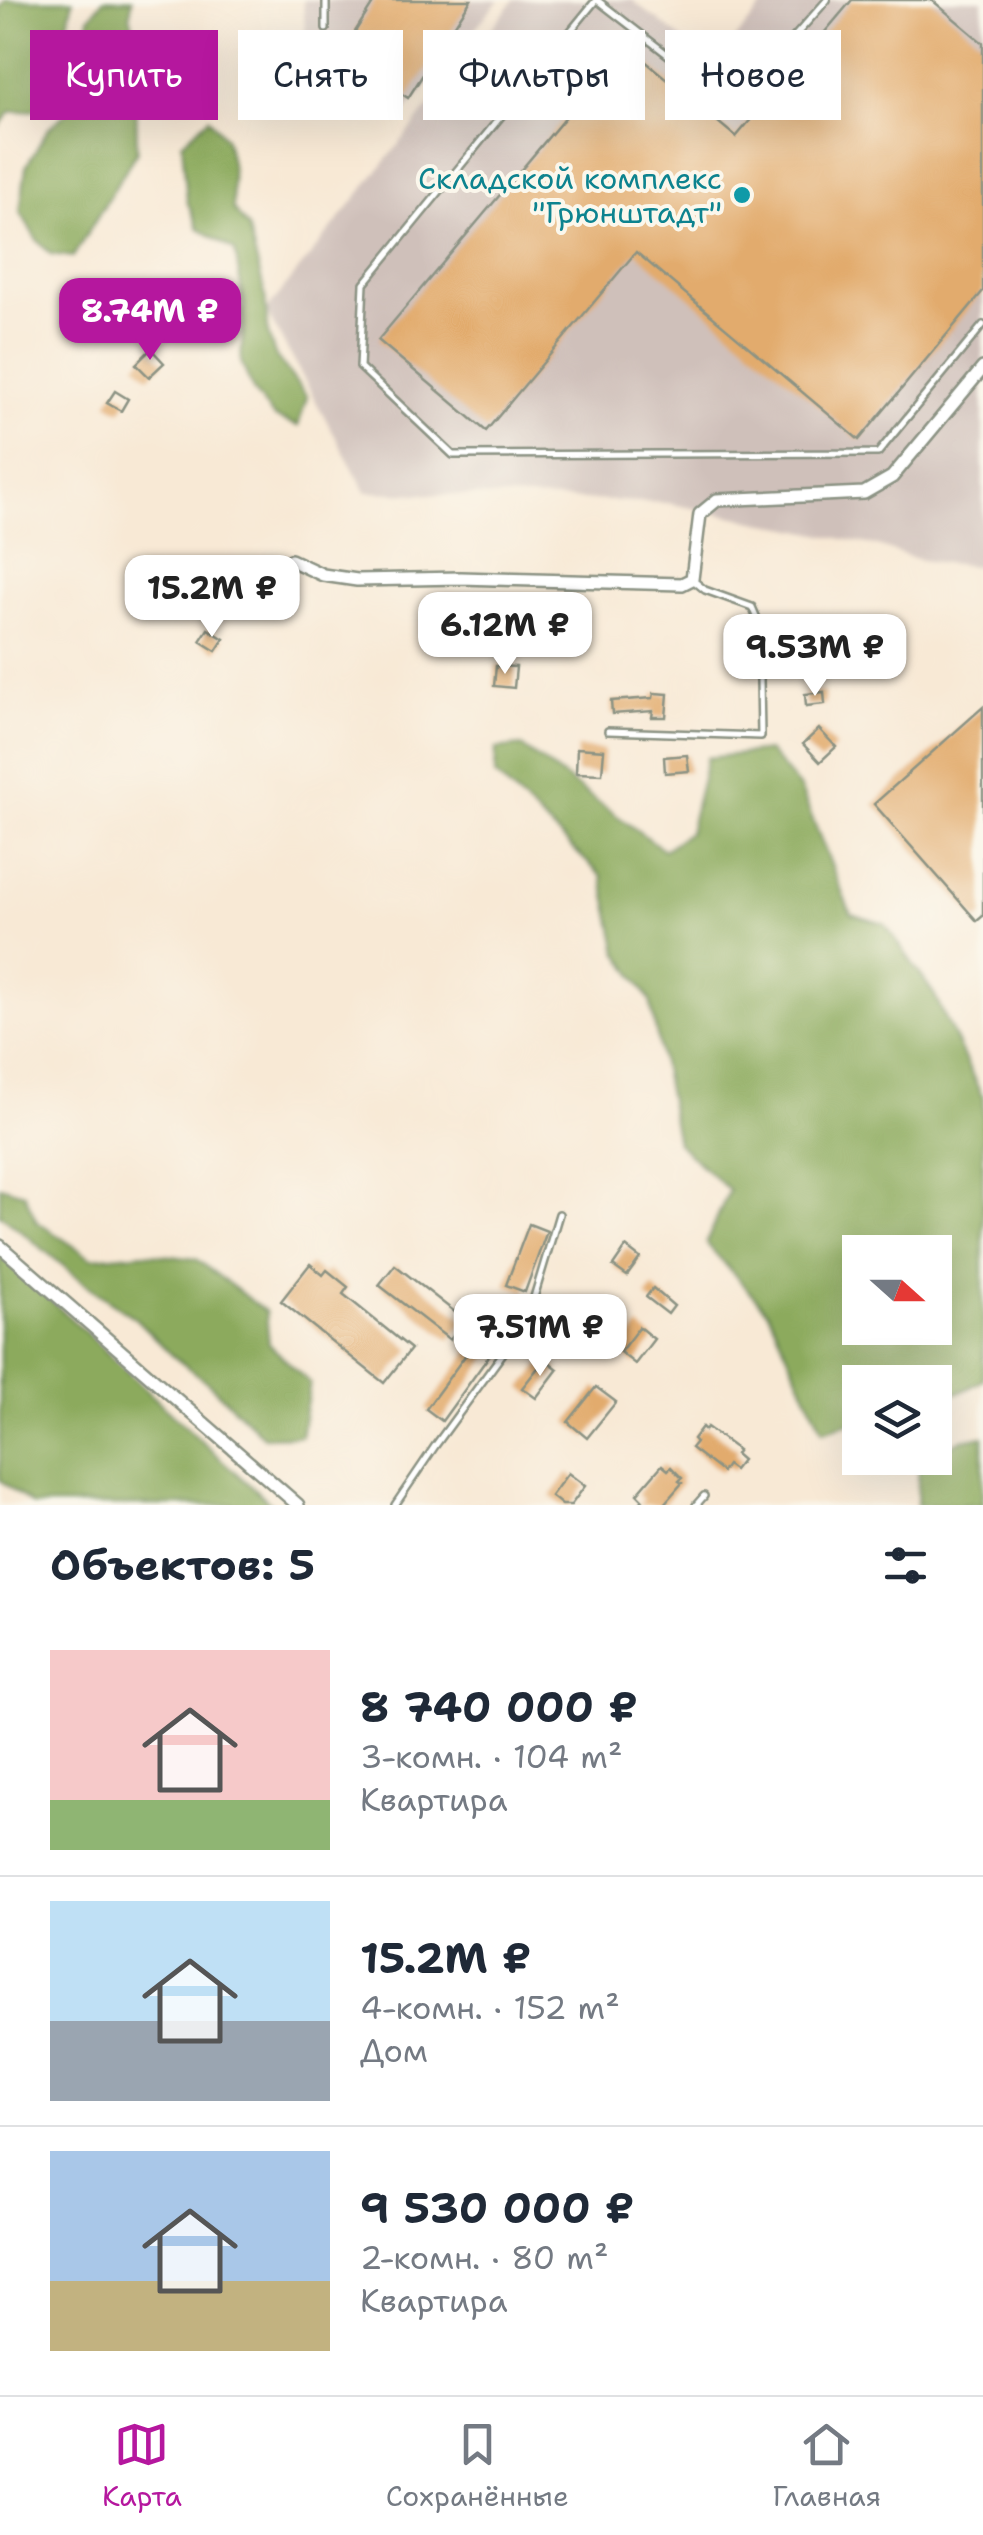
<!DOCTYPE html>
<html lang="ru">
<head>
<meta charset="utf-8">
<style>
  body { margin:0; font-family:"Shantell Sans",sans-serif; background:#f6f6f7; color:#1f2937; height:100vh; display:flex; flex-direction:column; font-size:38px; white-space:nowrap }
  * { box-sizing:border-box; margin:0 }
  p { font-size:32px; color:#747a83 }
  .icon { flex:none; width:55px; height:55px; fill:none; stroke:currentColor; stroke-width:2; stroke-linecap:round; stroke-linejoin:round }
  .map { position:relative; height:1505px; overflow:hidden }
  .sheet { display:flex; flex-direction:column; background:#fff; flex:1 }
  .sheet>* { flex:none }
  .hud { position:absolute; left:30px; top:30px; width:925px; height:90px; display:flex; gap:20px }
  .needle { width:65px; rotate:111deg }
  .tools { position:absolute; left:842px; top:1235px; display:grid; gap:20px }
  .tools a { display:grid; place-items:center; width:110px; height:110px; border-radius:0px; background:#fff; box-shadow:0 10px 40px #0002; font-size:50px }
  .price { position:absolute; translate:-50% -85px; padding:0 22px; border-radius:20px; background:#fff; color:#222; font-size:32px; line-height:65px; filter:drop-shadow(0 2px 5px #0008) }
  .price::after { content:''; position:absolute; left:50%; top:60px; width:30px; height:22px; margin-left:-15px; background:inherit; clip-path:polygon(0 0,100% 0,50% 100%) }
  .price.selected { background:#b5179e; color:#fff }
  ul { padding:0; list-style:none }
  li { display:flex; align-items:center; gap:30px; height:250px; padding:0 50px }
  li+li { border-top:2px solid #e0e1e3 }
  li span { display:grid; place-items:center; flex:none; width:280px; height:200px; border-radius:0px; color:#555 }
  li>.icon { margin-inline-start:auto }
  span .icon { width:120px; height:120px; fill:#fffc; stroke-width:1 }
  li b { font-size:42px }
  h2 { display:flex; justify-content:space-between; align-items:center; height:120px; padding:0 50px; font-size:42px }
  .chip { padding:0 35px; border-radius:0px; background:#fff; box-shadow:0 10px 40px #0002; font-size:35px; line-height:90px }
  .chip.selected { background:#b5179e; color:#fff }
  .menu { display:flex; justify-content:space-around; align-items:center; height:140px; border-top:2px solid #e0e1e3; background:#fff; font-size:28px; color:#747a83 }
  .menu a { display:grid; justify-items:center; gap:5px }
  .menu .selected { color:#b5179e }
  .map>svg:first-child { display:block }
</style>
</head>
<body>
<div class="map">
<svg width="983" height="1505" viewBox="0 0 983 1505">
  <rect width="100%" height="100%" fill="#fbf7ec"/>
  <filter id="ink" filterUnits="userSpaceOnUse"><feTurbulence type="fractalNoise" baseFrequency=".01" numOctaves="2"/><feDisplacementMap in="SourceGraphic" scale="20" xChannelSelector="R" yChannelSelector="G"/><feConvolveMatrix kernelMatrix="1 2 1 2 8 2 1 2 1" color-interpolation-filters="sRGB"/></filter>
  <filter id="wash" filterUnits="userSpaceOnUse"><feTurbulence type="fractalNoise" baseFrequency=".0048" numOctaves="4" result="noise"/><feDisplacementMap in="SourceGraphic" scale="40" xChannelSelector="R" yChannelSelector="G"/><feGaussianBlur stdDeviation="2.25" result="paint"/><feColorMatrix in="noise" values="0 0 0 0 0 0 0 0 0 0 0 0 0 0 0 0 0 1.4 0 .05"/><feComposite in="paint" operator="in"/></filter>
  <g filter="url(#wash)">
    <rect width="100%" height="100%" fill="#f8e9d5"/>
    <g fill="#cfc0ba">
      <polygon points="303,0 499,0 399,119 307,58"/>
      <polygon points="514,0 632,0 714,64 768,0 983,0 983,567 919,560 877,546 667,503 366,492 266,311"/>
    </g>
    <g fill="#8caa5d" stroke="#567448" stroke-width="2.5" fill-rule="evenodd">
      <polygon points="5,0 73,0 63,47 38,110 10,112 0,125 0,8"/>
      <polygon points="103,0 132,0 130,16 140,48 136,70 137,151 73,257 51,254 36,239 20,211 26,167 48,129 65,114 85,75 89,18"/>
      <polygon points="209,118 226,139 232,168 233,209 248,228 265,294 268,334 275,355 307,397 298,426 274,417 254,392 241,362 244,306 235,251 198,228 187,201 182,143"/>
      <path d="M 521,746 L 664,850 L 689,832 L 707,758 L 768,751 L 800,788 L 851,914 L 885,924 L 934,994 L 983,1098 L 983,1380 L 963,1391 L 935,1399 L 935,1382 L 860,1382 L 860,1420 L 823,1431 L 768,1312 L 706,1243 L 729,1190 L 677,1143 L 650,1000 L 618,952 L 602,876 L 495,775 L 496,749 ZM 860,1252 L 935,1252 L 935,1328 L 860,1328 Z"/>
      <polygon points="0,1186 24,1193 37,1222 92,1258 144,1253 196,1259 266,1312 269,1344 310,1383 301,1436 264,1437 208,1383 173,1356 136,1319 88,1286 0,1214"/>
      <path d="M 0,1254 C 93,1336 179,1425 273,1505 L 32,1505 L 0,1480 Z"/>
      <polygon points="983,1436 983,1505 917,1505 919,1463 929,1458 935,1458 935,1454 962,1440"/>
    </g>
    <g id="blocks">
      <g fill="#e2ab6d">
        <polygon points="375,0 471,0 408,98 341,54"/>
        <polygon points="852,0 932,0 983,43 983,291 859,440 636,252 486,431 378,340 626,45 736,137"/>
        <polygon points="151,349 164,363 149,377 136,364"/>
        <polygon points="115,391 128,399 121,411 107,403"/>
        <polygon points="208,629 224,639 216,651 200,641"/>
        <polygon points="496,666 516,667 514,688 494,686"/>
        <polygon points="824,692 825,704 806,706 805,694"/>
        <polygon points="654,693 668,694 666,717 652,717 653,711 612,714 611,701 653,698"/>
        <polygon points="983,707 983,916 977,921 874,804"/>
        <polygon points="819,729 836,747 820,762 803,744"/>
        <polygon points="577,748 604,750 602,774 576,773"/>
        <polygon points="687,755 689,771 665,773 664,757"/>
        <polygon points="529,1224 547,1231 525,1292 506,1285"/>
        <polygon points="626,1247 640,1258 627,1276 613,1266"/>
        <polygon points="310,1264 323,1275 327,1270 348,1287 343,1294 411,1349 384,1383 281,1301"/>
        <polygon points="395,1265 465,1320 450,1340 379,1285"/>
        <polygon points="653,1288 674,1306 668,1314 646,1297"/>
        <polygon points="639,1327 654,1339 635,1364 620,1352"/>
        <polygon points="473,1345 489,1356 442,1421 426,1409"/>
        <polygon points="545,1359 558,1369 536,1398 522,1388"/>
        <polygon points="596,1387 616,1402 587,1438 568,1422"/>
        <polygon points="702,1427 705,1430 707,1427 738,1450 735,1454 742,1460 734,1470 727,1465 722,1472 691,1448 696,1442 693,1439"/>
        <polygon points="662,1465 668,1470 671,1467 682,1478 679,1481 682,1483 663,1505 638,1505 643,1500 637,1494"/>
        <polygon points="568,1473 585,1486 571,1505 562,1505 551,1496"/>
      </g>
    </g>
  </g>
  <g filter="url(#ink)">
    <use href="#blocks" fill-opacity="0" stroke="#8c9384" stroke-width="2.5"/>
    <g fill="none" stroke-linecap="round" stroke-linejoin="round">
      <defs>
        <g id="lane">
          <polyline points="596,0 364,284 360,367 453,455 878,453 983,325"/>
          <polyline points="597,0 716,92 733,97 747,90 827,0"/>
          <polyline points="326,29 326,0"/>
          <polyline points="608,731 761,736 759,623 752,607 705,590 694,581"/>
          <polyline points="395,1505 435,1446 509,1345 532,1304 559,1214"/>
          <polyline points="696,1505 704,1496"/>
        </g>
        <g id="street">
          <polyline points="291,560 323,575 357,580 461,578 682,584 692,579 700,514 717,500 864,493 892,477 983,368"/>
          <polyline points="0,1246 298,1505"/>
        </g>
      </defs>
      <use href="#lane" stroke="#8c9384" stroke-width="10"/>
      <use href="#street" stroke="#8c9384" stroke-width="16"/>
      <use href="#lane" stroke="#fff" stroke-width="5"/>
      <use href="#street" stroke="#fff" stroke-width="11"/>
    </g>
  </g>
  <circle fill="#0f9aa8" stroke="#fbf7ec" stroke-width="4" cx="742" cy="195" r="10"/>
  <g text-anchor="middle" dominant-baseline="central" stroke-width="8" stroke-linejoin="round" paint-order="stroke">
    <g font-size="30" fill="#0d838f" stroke="#fbf7ec" text-anchor="end">
      <text x="722" y="178">Складской комплекс<tspan x="722" dy="34">"Грюнштадт"</tspan></text>
    </g>
  </g>
</svg>
<div class="tools">
<a><svg class="needle" viewBox="-14 -14 28 28"><path d="M0-13l5 13h-10z" fill="#e53935"/><path d="M0 13l5-13h-10z" fill="#747a83"/></svg></a>
<a><svg class="icon" aria-label="layers" viewBox="0 0 24 24"><path d="M12 4l9 5-9 5-9-5zM3 14l9 5 9-5"/></svg></a>
</div>
<b class="price selected" style="left:150px;top:363px">8.74M ₽</b>
<b class="price" style="left:212px;top:640px">15.2M ₽</b>
<b class="price" style="left:505px;top:677px">6.12M ₽</b>
<b class="price" style="left:815px;top:699px">9.53M ₽</b>
<b class="price" style="left:540px;top:1379px">7.51M ₽</b>
<div class="hud">
<a class="chip selected">Купить</a>
<a class="chip">Снять</a>
<a class="chip">Фильтры</a>
<a class="chip">Новое</a>
</div>
</div>
<section class="sheet">
<h2>Объектов: 5<svg class="icon" aria-label="filters" viewBox="0 0 24 24"><path d="M4 7h16M4 17h16"/><circle cx="9" cy="7" r="2"/><circle cx="15" cy="17" r="2"/></svg></h2>
<ul>
<li><span style="background:linear-gradient(#f6c9c9 75%,#8fb573 0)"><svg class="icon" aria-label="home" viewBox="0 0 24 24"><path d="M3 11l9-7 9 7M6 9v11h12V9"/></svg></span><div><b>8 740 000 ₽</b><p>3-комн. · 104 m²</p><p>Квартира</p></div></li>
<li><span style="background:linear-gradient(#bfe0f5 60%,#9aa5b1 0)"><svg class="icon" aria-label="home" viewBox="0 0 24 24"><path d="M3 11l9-7 9 7M6 9v11h12V9"/></svg></span><div><b>15.2M ₽</b><p>4-комн. · 152 m²</p><p>Дом</p></div></li>
<li><span style="background:linear-gradient(#a9c7e8 65%,#c2b280 0)"><svg class="icon" aria-label="home" viewBox="0 0 24 24"><path d="M3 11l9-7 9 7M6 9v11h12V9"/></svg></span><div><b>9 530 000 ₽</b><p>2-комн. · 80 m²</p><p>Квартира</p></div></li>
</ul>
</section>
<nav class="menu">
<a class="selected"><svg class="icon" aria-label="map" viewBox="0 0 24 24"><path d="M3 6l6-2 6 2 6-2v14l-6 2-6-2-6 2zM9 4v14M15 6v14"/></svg>Карта</a>
<a><svg class="icon" aria-label="saved" viewBox="0 0 24 24"><path d="M7 4h10v16l-5-4-5 4z"/></svg>Сохранённые</a>
<a><svg class="icon" aria-label="home" viewBox="0 0 24 24"><path d="M3 11l9-7 9 7M6 9v11h12V9"/></svg>Главная</a>
</nav>
</body>
</html>
